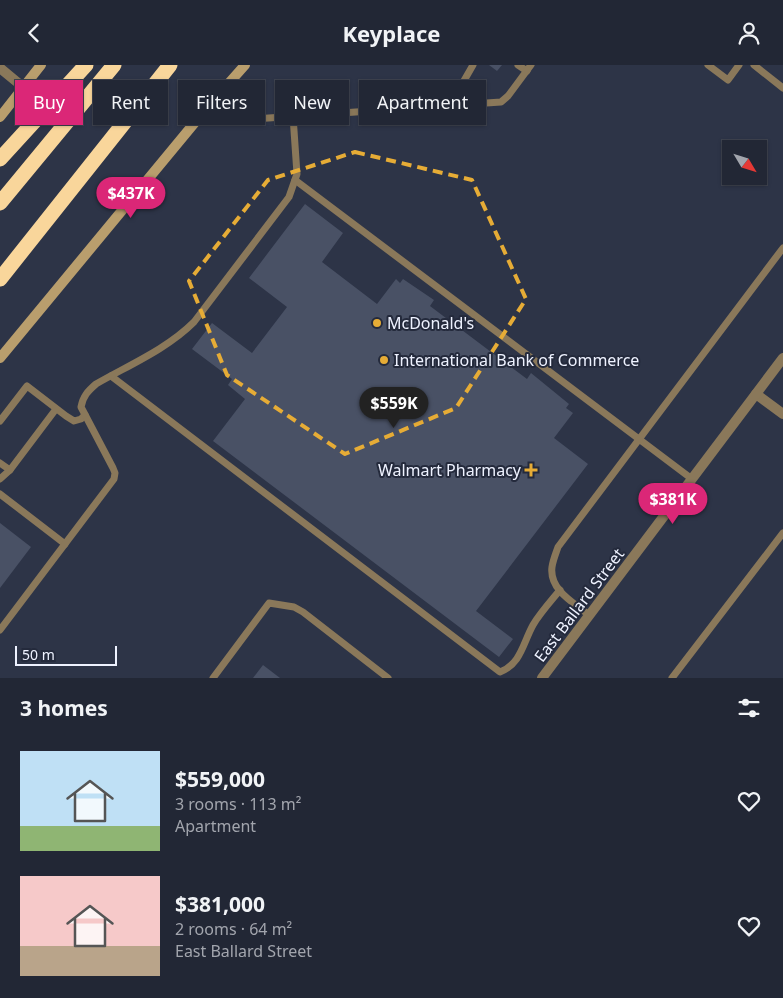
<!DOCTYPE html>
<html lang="en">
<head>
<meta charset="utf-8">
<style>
  body { margin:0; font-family:"Noto Sans",sans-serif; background:#2a2f3d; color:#f1f3f6; height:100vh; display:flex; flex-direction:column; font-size:19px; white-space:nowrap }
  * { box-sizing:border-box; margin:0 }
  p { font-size:16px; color:#a2a5ad }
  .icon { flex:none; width:28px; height:28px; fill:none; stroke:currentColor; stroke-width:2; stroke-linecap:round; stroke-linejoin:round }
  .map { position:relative; height:613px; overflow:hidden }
  .details { display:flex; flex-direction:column; background:#222735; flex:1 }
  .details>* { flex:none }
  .guide { position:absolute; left:15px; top:15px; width:500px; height:45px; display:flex; gap:10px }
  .needle { width:32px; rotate:128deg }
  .fabs { position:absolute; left:722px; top:75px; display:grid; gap:10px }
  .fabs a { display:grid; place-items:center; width:45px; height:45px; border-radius:0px; background:#222735; box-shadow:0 1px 4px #0004,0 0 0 1px #3f4450; font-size:25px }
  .scale { position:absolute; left:15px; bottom:12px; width:102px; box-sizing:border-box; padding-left:5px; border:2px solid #eef2ff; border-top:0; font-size:14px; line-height:18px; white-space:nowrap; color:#eef2ff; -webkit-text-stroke:4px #242a3c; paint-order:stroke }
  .price { position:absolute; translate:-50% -42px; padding:0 11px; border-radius:18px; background:#db2777; color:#fff; font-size:16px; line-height:32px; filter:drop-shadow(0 1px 2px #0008) }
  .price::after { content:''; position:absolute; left:50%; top:30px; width:15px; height:11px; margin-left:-8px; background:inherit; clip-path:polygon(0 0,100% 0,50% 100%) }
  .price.active { background:#222; color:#fff }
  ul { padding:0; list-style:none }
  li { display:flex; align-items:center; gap:15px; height:125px; padding:0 20px }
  li span { display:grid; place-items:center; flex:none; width:140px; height:100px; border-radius:0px; color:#555 }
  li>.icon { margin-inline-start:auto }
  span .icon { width:60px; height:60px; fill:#fffc; stroke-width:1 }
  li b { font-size:21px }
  h2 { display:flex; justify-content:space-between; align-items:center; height:60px; padding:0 20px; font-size:21px }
  .chip { padding:0 18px; border-radius:0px; background:#222735; box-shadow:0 1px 4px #0004,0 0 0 1px #3f4450; font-size:18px; line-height:45px }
  .chip.active { background:#db2777; color:#fff }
  header { display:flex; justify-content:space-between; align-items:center; height:65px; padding:0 20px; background:#222735; font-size:22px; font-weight:700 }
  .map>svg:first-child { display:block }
</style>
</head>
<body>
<header><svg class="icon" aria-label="back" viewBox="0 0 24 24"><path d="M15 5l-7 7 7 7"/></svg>Keyplace<svg class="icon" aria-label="person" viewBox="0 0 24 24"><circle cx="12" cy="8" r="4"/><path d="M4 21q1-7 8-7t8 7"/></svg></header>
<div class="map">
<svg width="783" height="613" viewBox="0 0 783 613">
  <rect width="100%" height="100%" fill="#2d3447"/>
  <g fill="#495165">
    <polygon points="489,0 502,0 497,6"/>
    <polygon points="305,139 343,168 322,197 377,239 396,214 400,218 403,214 434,235 430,241 527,314 531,308 569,339 566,343 573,348 554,373 588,399 476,546 513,574 499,592 213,376 245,334 228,320 232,314 192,284 212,258 252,288 287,242 249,213"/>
    <polygon points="0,458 31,482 0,523"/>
    <polygon points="263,600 280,613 253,613"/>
  </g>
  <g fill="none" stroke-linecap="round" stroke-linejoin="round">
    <g stroke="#8a785a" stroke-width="7">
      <polyline points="518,0 527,6"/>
      <polyline points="708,0 728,15 739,0"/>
      <polyline points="754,0 783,23"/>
      <polyline points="450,40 473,0"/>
      <polyline points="206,44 213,51 224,56 501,37 508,31 531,0"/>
      <polyline points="295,115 692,414"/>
      <path d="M 111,311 L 500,607 C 521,599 523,578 533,560 C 540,548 551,536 560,525"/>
      <polyline points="0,356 27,321 66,351 74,356 81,354 85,350"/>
      <polyline points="0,398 10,405"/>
      <polyline points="0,414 10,405 56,344"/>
      <polyline points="0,429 65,479"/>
      <path d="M 589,550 C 574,538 549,525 552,502 C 553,495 556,488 558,482 L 783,183"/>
      <path d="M 0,565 L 114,414 L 115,408 L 113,403 L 81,342 C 83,331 88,326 96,319 C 129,300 167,284 194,257 L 289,132 L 297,109 L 293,51"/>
      <polyline points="213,613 269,538 294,542 303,547 388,613"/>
      <polyline points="672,613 783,468"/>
    </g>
    <g stroke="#8a785a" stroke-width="10">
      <polyline points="0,3 23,22"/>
      <polyline points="756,329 783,349"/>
    </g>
    <polyline stroke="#8a785a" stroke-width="10" points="542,613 783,293"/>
    <g stroke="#b99e6d" stroke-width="10">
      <polyline points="0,52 41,0"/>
      <polyline points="0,293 206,44 245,0"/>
    </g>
    <g stroke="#f9d69b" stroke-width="15">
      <polyline points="0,94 86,0"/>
      <polyline points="0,138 114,0"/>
      <polyline points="0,214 170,0"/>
    </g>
  </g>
  <path fill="none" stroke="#e6ac36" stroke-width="4" stroke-dasharray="10 6" stroke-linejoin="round" d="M 355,87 L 472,115 L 526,234 L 456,343 L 345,389 L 227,310 L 189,216 L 268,115 Z"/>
  <g fill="#e6ac36" stroke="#242a3c" stroke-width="2">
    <circle cx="377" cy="258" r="5"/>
    <circle cx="384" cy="295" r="5"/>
    <path d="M528.5 397.5h5v5h5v5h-5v5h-5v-5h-5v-5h5z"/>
  </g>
  <g text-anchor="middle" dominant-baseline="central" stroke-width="4" stroke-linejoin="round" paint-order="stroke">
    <g font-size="16" fill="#eef2ff" stroke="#242a3c" text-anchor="start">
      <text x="387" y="258">McDonald's</text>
      <text x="394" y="295">International Bank of Commerce</text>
      <text x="521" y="405" text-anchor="end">Walmart Pharmacy</text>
    </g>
    <g font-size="16" fill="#eef2ff" stroke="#242a3c">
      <text transform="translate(579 540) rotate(-53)">East Ballard Street</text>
    </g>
  </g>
</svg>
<div class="fabs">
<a><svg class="needle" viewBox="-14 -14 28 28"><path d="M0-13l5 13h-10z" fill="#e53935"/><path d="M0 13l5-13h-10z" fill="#a2a5ad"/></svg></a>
</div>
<div class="scale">50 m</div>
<b class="price" style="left:131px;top:154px">$437K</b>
<b class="price active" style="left:394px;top:364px">$559K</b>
<b class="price" style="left:673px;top:460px">$381K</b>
<div class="guide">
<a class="chip active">Buy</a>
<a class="chip">Rent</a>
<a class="chip">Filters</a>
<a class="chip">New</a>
<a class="chip">Apartment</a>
</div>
</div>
<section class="details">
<h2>3 homes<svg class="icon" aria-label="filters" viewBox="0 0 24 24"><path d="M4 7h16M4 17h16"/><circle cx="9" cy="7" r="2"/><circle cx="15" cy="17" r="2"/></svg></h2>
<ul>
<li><span style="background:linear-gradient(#bfe0f5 75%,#8fb573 0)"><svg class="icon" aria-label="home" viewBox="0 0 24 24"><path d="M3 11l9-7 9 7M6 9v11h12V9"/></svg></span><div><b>$559,000</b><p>3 rooms · 113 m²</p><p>Apartment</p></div><svg class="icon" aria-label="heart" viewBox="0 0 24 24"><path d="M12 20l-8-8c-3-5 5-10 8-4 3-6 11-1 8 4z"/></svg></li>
<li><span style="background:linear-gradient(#f6c9c9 70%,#b9a48a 0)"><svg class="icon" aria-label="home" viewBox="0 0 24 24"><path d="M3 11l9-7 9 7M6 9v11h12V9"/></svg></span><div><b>$381,000</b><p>2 rooms · 64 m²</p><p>East Ballard Street</p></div><svg class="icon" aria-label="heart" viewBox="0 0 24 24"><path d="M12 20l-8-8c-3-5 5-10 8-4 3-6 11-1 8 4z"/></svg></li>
</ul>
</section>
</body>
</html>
